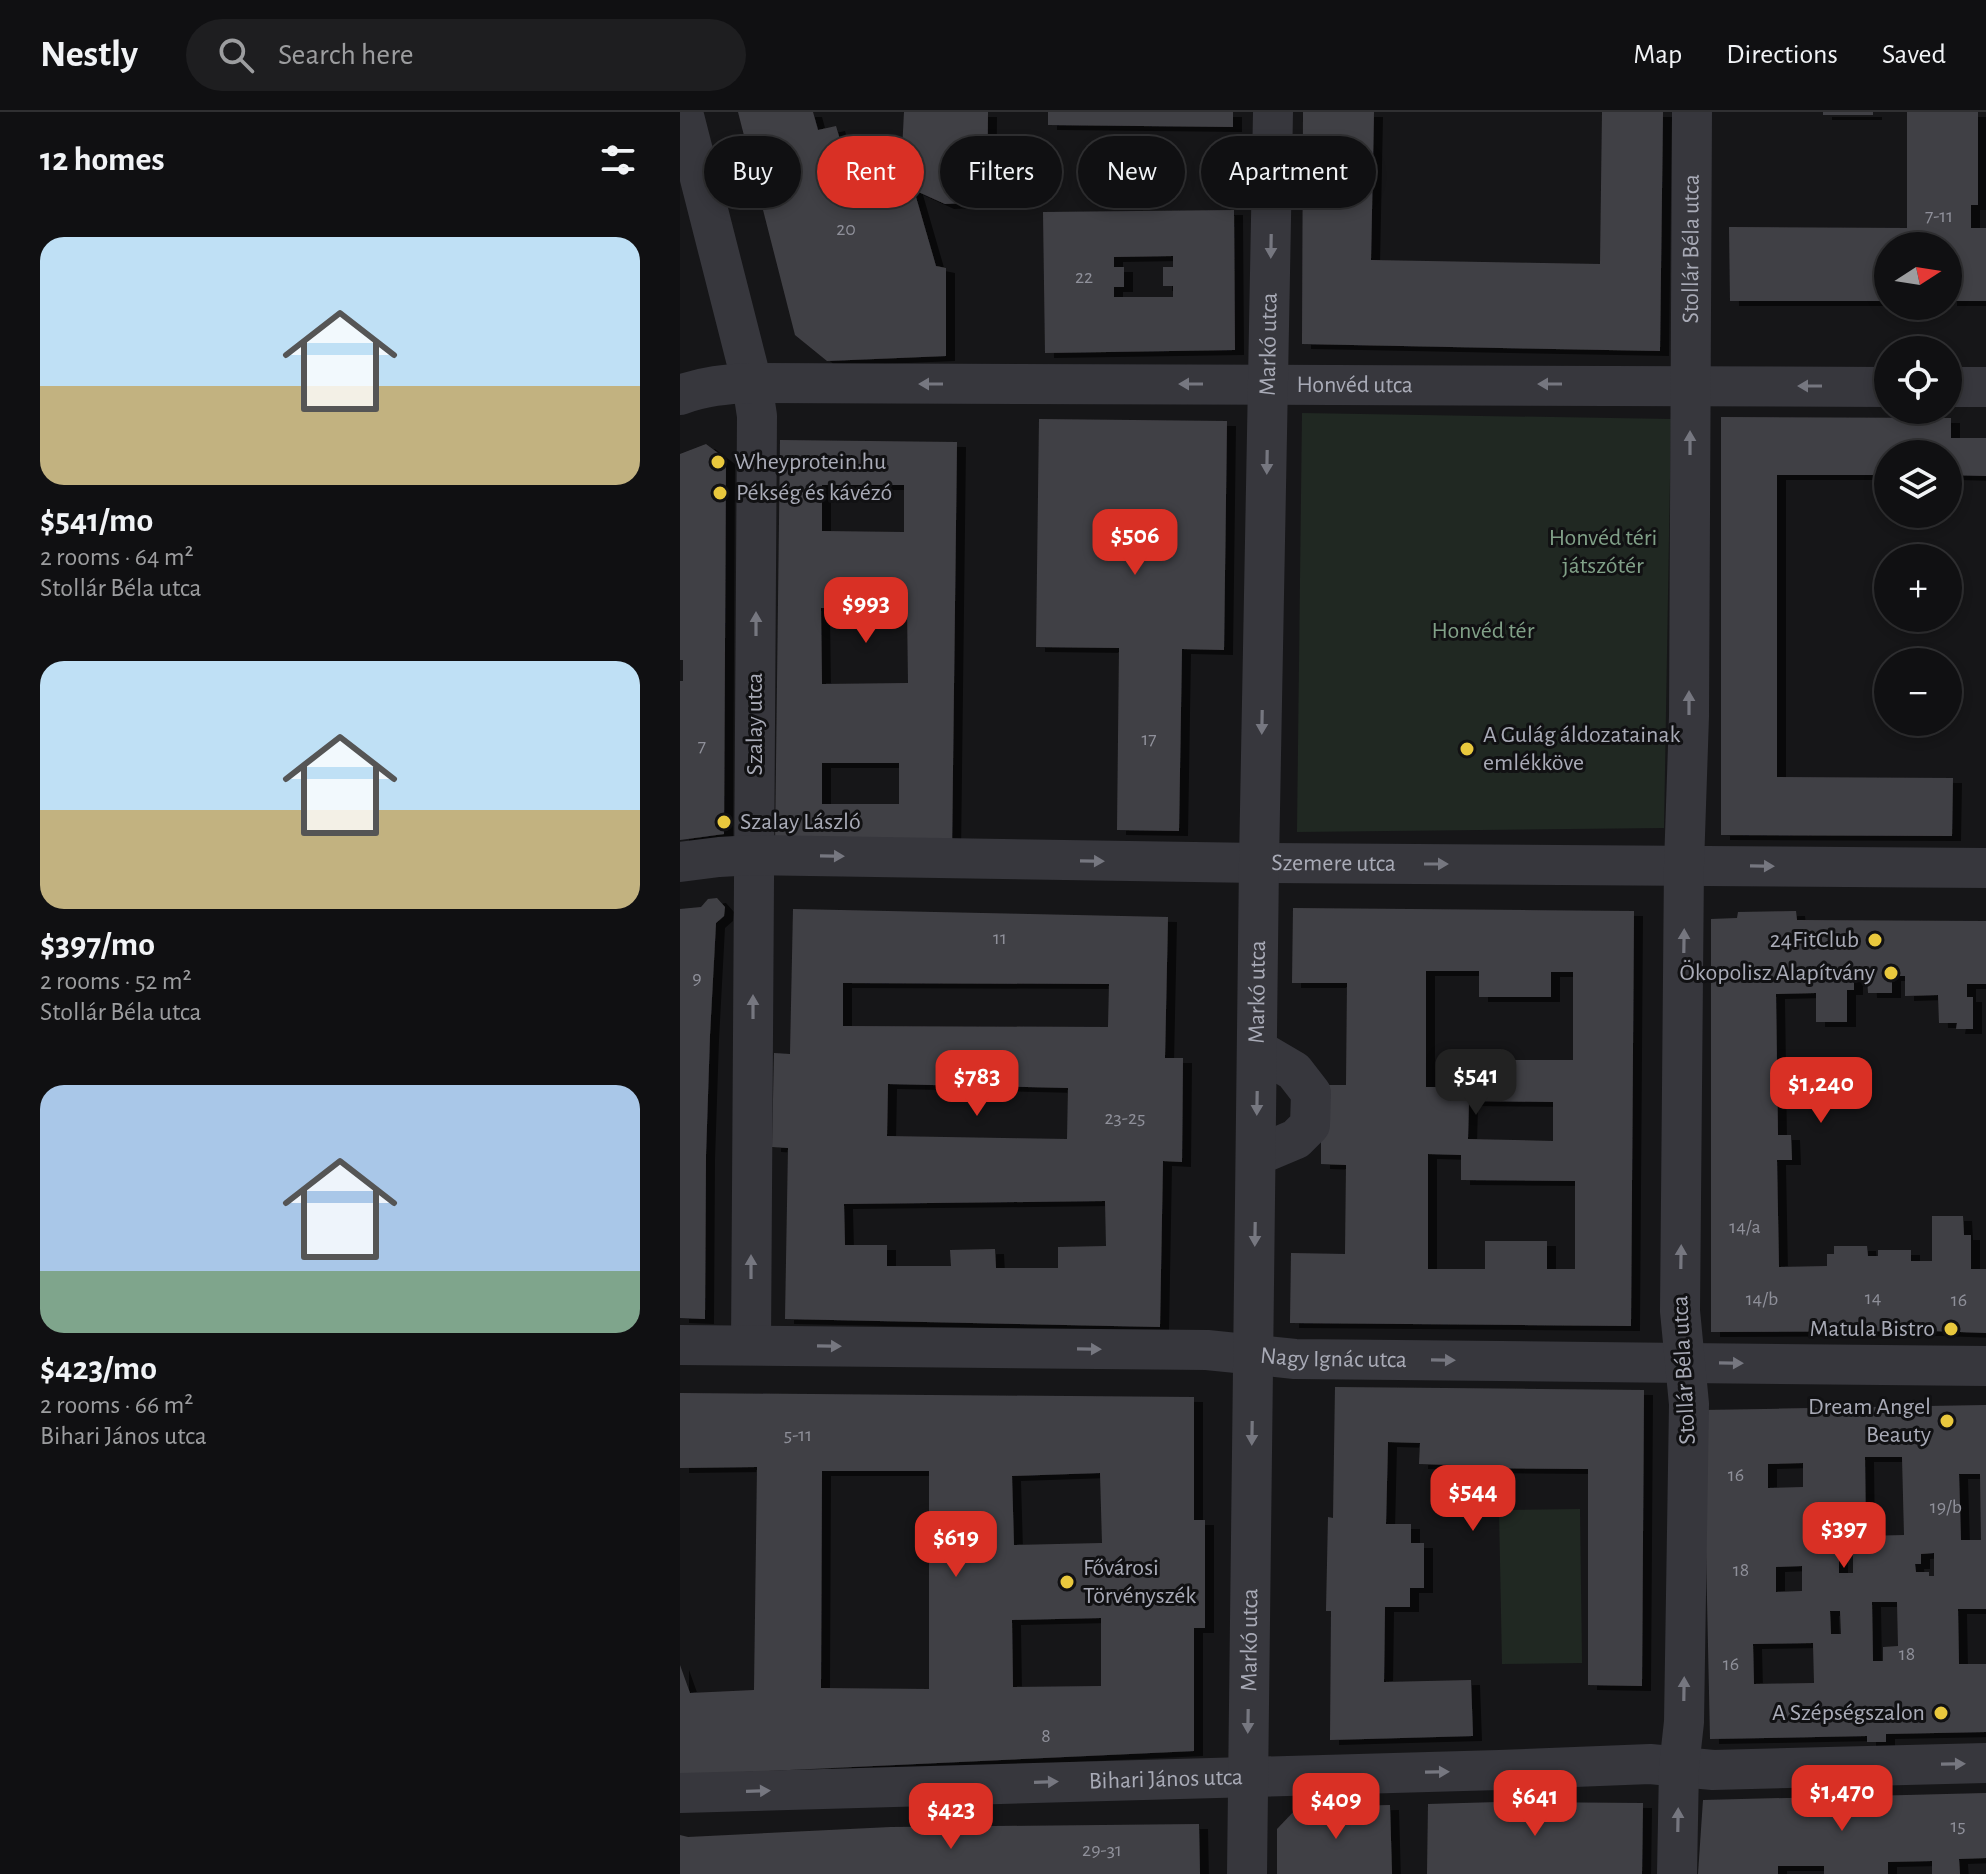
<!DOCTYPE html>
<html lang="en">
<head>
<meta charset="utf-8">
<style>
  body { margin:0; font-family:"Alegreya Sans",sans-serif; background:#1e1e20; color:#f1f3f6; height:100vh; display:flex; flex-direction:column; font-size:30px; white-space:nowrap }
  * { box-sizing:border-box; margin:0 }
  p { font-size:26px; color:#9c9d9f }
  .icon { flex:none; width:44px; height:44px; fill:none; stroke:currentColor; stroke-width:2; stroke-linecap:round; stroke-linejoin:round }
  .map { position:relative; flex:1; overflow:hidden }
  .panel { display:flex; flex-direction:column; background:#101012; width:680px }
  .panel>* { flex:none }
  .top-card { position:absolute; left:24px; top:24px; width:760px; height:72px; display:flex; gap:16px }
  .needle { width:52px; rotate:78deg }
  .tools { position:absolute; left:1194px; top:120px; display:grid; gap:16px }
  .tools a { display:grid; place-items:center; width:88px; height:88px; border-radius:50%; background:#101012; box-shadow:0 4px 12px #0003,0 0 0 2px #303032; font-size:40px }
  .price { position:absolute; translate:-50% -68px; padding:0 18px; border-radius:16px; background:#d93025; color:#fff; font-size:26px; line-height:52px; filter:drop-shadow(0 2px 4px #0008) }
  .price::after { content:''; position:absolute; left:50%; top:48px; width:24px; height:18px; margin-left:-12px; background:inherit; clip-path:polygon(0 0,100% 0,50% 100%) }
  .price.current { background:#222; color:#fff }
  ul { padding:0; list-style:none }
  li { display:grid; align-content:center; gap:16px; height:424px; padding:0 40px }
  li span { display:grid; place-items:center; height:248px; border-radius:24px; color:#555 }
  li>.icon { margin-inline-start:auto }
  span .icon { width:144px; height:144px; fill:#fffc; stroke-width:1 }
  li b { font-size:34px }
  h2 { display:flex; justify-content:space-between; align-items:center; height:96px; padding:0 40px; font-size:34px }
  .pill { padding:0 28px; border-radius:36px; background:#101012; box-shadow:0 4px 12px #0003,0 0 0 2px #303032; font-size:28px; line-height:72px }
  .pill.current { background:#d93025; color:#fff }
  header { display:flex; align-items:center; gap:48px; box-sizing:border-box; height:112px; padding:0 40px; background:#101012; border-bottom:2px solid #303032 }
  header strong { font-size:38px }
  nav { display:flex; gap:44px; margin-inline-start:auto; font-size:28px }
  .search { width:560px; height:72px; background:#1e1e20; display:flex; align-items:center; gap:20px; box-sizing:border-box; padding:0 28px; border-radius:44px; color:#9c9d9f; font-size:30px }
  main { display:flex; flex:1; min-height:0 }
  .map>svg:first-child { display:block }
</style>
</head>
<body>
<header>
<strong>Nestly</strong>
<div class="search"><svg class="icon" aria-label="search" viewBox="0 0 24 24"><circle cx="10" cy="10" r="6"/><path d="M15 15l6 6"/></svg>Search here</div>
<nav><a>Map</a><a>Directions</a><a>Saved</a></nav>
</header>
<main>
<section class="panel">
<h2>12 homes<svg class="icon" aria-label="filters" viewBox="0 0 24 24"><path d="M4 7h16M4 17h16"/><circle cx="9" cy="7" r="2"/><circle cx="15" cy="17" r="2"/></svg></h2>
<ul>
<li><span style="background:linear-gradient(#bfe0f5 60%,#c2b280 0)"><svg class="icon" aria-label="home" viewBox="0 0 24 24"><path d="M3 11l9-7 9 7M6 9v11h12V9"/></svg></span><div><b>$541/mo</b><p>2 rooms · 64 m²</p><p>Stollár Béla utca</p></div></li>
<li><span style="background:linear-gradient(#bfe0f5 60%,#c2b280 0)"><svg class="icon" aria-label="home" viewBox="0 0 24 24"><path d="M3 11l9-7 9 7M6 9v11h12V9"/></svg></span><div><b>$397/mo</b><p>2 rooms · 52 m²</p><p>Stollár Béla utca</p></div></li>
<li><span style="background:linear-gradient(#a9c7e8 75%,#7fa58c 0)"><svg class="icon" aria-label="home" viewBox="0 0 24 24"><path d="M3 11l9-7 9 7M6 9v11h12V9"/></svg></span><div><b>$423/mo</b><p>2 rooms · 66 m²</p><p>Bihari János utca</p></div></li>
</ul>
</section>
<div class="map">
<svg width="1306" height="1762" viewBox="0 0 1306 1762">
  <defs>
    <filter id="shadow"><feDropShadow dx="9" dy="5" stdDeviation="0" flood-color="#0009"/></filter>
  </defs>
  <rect width="100%" height="100%" fill="#161618"/>
  <g fill="#202822">
    <polygon points="622,301 991,307 984,716 617,720"/>
    <polygon points="900,1397 902,1551 822,1552 819,1398"/>
  </g>
  <g fill="#414045" fill-rule="evenodd" filter="url(#shadow)">
    <polygon points="58,0 133,0 138,18 156,14 161,31 144,37 149,59 222,39 224,0 308,0 307,90 265,92 234,78 256,154 266,156 266,244 147,249 115,223"/>
    <polygon points="368,0 553,0 553,15 368,13"/>
    <polygon points="623,0 694,0 691,148 920,152 922,0 983,0 980,239 622,232"/>
    <rect x="1143" y="0" width="50" height="3"/>
    <polygon points="1227,0 1298,0 1298,93 1291,93 1291,116 1306,116 1306,189 1268,189 1268,134 1208,134 1208,189 1050,189 1049,115 1227,116"/>
    <path d="M 554,98 L 555,238 L 365,241 L 363,100 ZM 493,144 L 493,155 L 483,155 L 483,174 L 493,174 L 493,185 L 434,185 L 434,175 L 444,175 L 444,155 L 434,155 L 434,145 Z"/>
    <polygon points="1041,305 1271,306 1271,326 1306,326 1306,364 1268,363 1268,342 1208,342 1208,363 1097,363 1097,665 1273,666 1272,724 1041,723"/>
    <polygon points="359,307 547,309 544,538 502,537 499,719 437,718 439,536 356,535"/>
    <path d="M 100,328 L 277,330 L 272,738 L 95,736 ZM 142,373 L 224,373 L 224,420 L 142,419 ZM 227,495 L 228,571 L 142,572 L 141,496 ZM 142,651 L 219,651 L 219,692 L 142,692 Z"/>
    <polygon points="26,332 46,347 44,722 0,728 0,569 3,569 3,548 0,548 0,342"/>
    <polygon points="37,786 45,795 44,804 36,811 30,923 26,1043 25,1207 0,1206 0,797 21,795 28,787"/>
    <path d="M 613,796 L 954,799 L 951,1214 L 610,1211 L 611,1141 L 665,1142 L 666,1053 L 641,1052 L 641,973 L 666,973 L 667,871 L 612,871 ZM 746,859 L 799,859 L 799,885 L 871,885 L 871,860 L 893,860 L 893,948 L 782,948 L 782,975 L 746,975 ZM 789,989 L 873,990 L 873,1029 L 788,1027 ZM 748,1042 L 781,1043 L 781,1068 L 895,1069 L 895,1157 L 867,1157 L 867,1129 L 805,1129 L 805,1157 L 748,1157 Z"/>
    <path d="M 113,797 L 488,805 L 485,946 L 503,946 L 502,1050 L 483,1049 L 480,1215 L 105,1207 L 108,1036 L 92,1035 L 94,941 L 110,942 ZM 163,871 L 429,872 L 428,915 L 163,914 ZM 208,972 L 388,976 L 387,1027 L 207,1024 ZM 425,1089 L 426,1134 L 378,1135 L 378,1156 L 316,1156 L 315,1137 L 270,1138 L 271,1154 L 207,1154 L 207,1133 L 165,1133 L 164,1092 Z"/>
    <polygon points="1116,799 1117,808 1306,809 1306,872 1287,872 1287,885 1293,885 1293,917 1276,917 1277,911 1259,911 1258,883 1225,884 1225,864 1212,864 1212,881 1188,881 1187,864 1174,864 1174,878 1167,878 1167,910 1136,910 1136,881 1096,882 1098,1023 1111,1023 1112,1048 1097,1048 1099,1155 1147,1154 1147,1142 1154,1142 1154,1134 1187,1134 1188,1144 1198,1144 1198,1138 1231,1138 1231,1149 1252,1149 1252,1104 1283,1104 1284,1123 1291,1123 1291,1157 1306,1157 1306,1221 1253,1219 1031,1220 1031,807 1057,806 1058,800"/>
    <polygon points="655,1275 964,1278 962,1574 908,1573 908,1357 772,1356 772,1353 739,1352 740,1331 708,1330 706,1412 731,1412 731,1431 744,1431 744,1476 730,1476 730,1495 705,1495 704,1570 791,1568 793,1624 650,1628 651,1499 646,1499 648,1405 653,1406"/>
    <path d="M 0,1281 L 514,1285 L 514,1408 L 525,1408 L 525,1516 L 514,1516 L 514,1639 L 0,1663 L 0,1553 L 10,1581 L 74,1578 L 77,1355 L 0,1356 ZM 142,1359 L 249,1359 L 249,1577 L 141,1576 ZM 420,1361 L 422,1431 L 334,1433 L 332,1364 ZM 421,1506 L 421,1574 L 333,1575 L 332,1508 Z"/>
    <path d="M 1306,1293 L 1306,1497 L 1278,1497 L 1279,1552 L 1306,1552 L 1306,1620 L 1206,1622 L 1206,1630 L 1187,1630 L 1187,1624 L 1030,1627 L 1023,1298 ZM 1185,1345 L 1222,1345 L 1224,1423 L 1186,1424 ZM 1123,1351 L 1123,1375 L 1088,1376 L 1088,1352 ZM 1279,1362 L 1300,1362 L 1301,1428 L 1281,1428 ZM 1159,1435 L 1173,1435 L 1173,1461 L 1159,1461 ZM 1254,1441 L 1254,1464 L 1249,1464 L 1249,1460 L 1236,1460 L 1235,1452 L 1241,1452 L 1241,1442 ZM 1122,1454 L 1122,1479 L 1096,1480 L 1096,1455 ZM 1192,1490 L 1217,1490 L 1218,1534 L 1203,1535 L 1203,1549 L 1193,1549 ZM 1150,1499 L 1160,1499 L 1161,1522 L 1151,1522 ZM 1133,1531 L 1134,1571 L 1074,1572 L 1073,1532 Z"/>
    <polygon points="1306,1681 1306,1746 1279,1747 1280,1762 1252,1762 1252,1749 1208,1750 1208,1762 1144,1762 1144,1754 1098,1754 1098,1762 1018,1762 1023,1688"/>
    <polygon points="819,1690 963,1691 962,1762 747,1762 748,1692"/>
    <polygon points="710,1693 712,1762 597,1762 597,1717 618,1695"/>
    <polygon points="519,1712 520,1762 0,1762 0,1723 8,1725 211,1715"/>
  </g>
  <g fill="none" stroke-linecap="round" stroke-linejoin="round">
    <g stroke="#37373d" stroke-width="40">
      <polyline points="3,0 72,271 77,304 71,1233"/>
      <polyline points="1268,275 1306,275"/>
      <path id="s1" d="M 0,283 C 24,274 46,272 72,271 L 1208,275"/>
      <path id="s2" d="M 0,750 L 39,745 L 74,743 L 579,751 L 1306,756"/>
      <polyline points="576,1044 616,1027 630,1013 631,981 614,959 578,938"/>
      <path id="s3" d="M 0,1233 L 527,1238 L 615,1247 L 1306,1254"/>
      <path id="s4" d="M 0,1681 L 819,1658 L 970,1652 L 1033,1658 L 1306,1651"/>
      <path id="s5" d="M 567,1762 L 579,751 L 593,0"/>
      <path id="s6" d="M 997,1762 L 999,1655 L 1004,1610 L 1009,1292 L 1000,1199 L 1004,753 L 1009,604 L 1012,0"/>
    </g>
  </g>
  <defs><path id="oneway-solid" d="M-6-.8H1V-3.2L6.5 0L1 3.2V.8H-6Z" transform="scale(2)"/></defs>
  <g fill="#767780">
    <use href="#oneway-solid" transform="translate(591 134) rotate(91)"/>
    <use href="#oneway-solid" transform="translate(251 272) rotate(-180)"/>
    <use href="#oneway-solid" transform="translate(511 272) rotate(180)"/>
    <use href="#oneway-solid" transform="translate(870 272) rotate(-180)"/>
    <use href="#oneway-solid" transform="translate(1130 274) rotate(-180)"/>
    <use href="#oneway-solid" transform="translate(1010 331) rotate(-90)"/>
    <use href="#oneway-solid" transform="translate(587 350) rotate(91)"/>
    <use href="#oneway-solid" transform="translate(76 512) rotate(-90)"/>
    <use href="#oneway-solid" transform="translate(1009 591) rotate(-90)"/>
    <use href="#oneway-solid" transform="translate(582 610) rotate(91)"/>
    <use href="#oneway-solid" transform="translate(152 744) rotate(1)"/>
    <use href="#oneway-solid" transform="translate(412 749) rotate(1)"/>
    <use href="#oneway-solid" transform="translate(756 752)"/>
    <use href="#oneway-solid" transform="translate(1082 754) rotate(1)"/>
    <use href="#oneway-solid" transform="translate(1004 829) rotate(-89)"/>
    <use href="#oneway-solid" transform="translate(73 895) rotate(-90)"/>
    <use href="#oneway-solid" transform="translate(577 991) rotate(91)"/>
    <use href="#oneway-solid" transform="translate(575 1122) rotate(91)"/>
    <use href="#oneway-solid" transform="translate(1001 1145) rotate(-89)"/>
    <use href="#oneway-solid" transform="translate(71 1155) rotate(-90)"/>
    <use href="#oneway-solid" transform="translate(149 1234) rotate(1)"/>
    <use href="#oneway-solid" transform="translate(409 1237) rotate(1)"/>
    <use href="#oneway-solid" transform="translate(763 1248) rotate(1)"/>
    <use href="#oneway-solid" transform="translate(1051 1251) rotate(1)"/>
    <use href="#oneway-solid" transform="translate(572 1321) rotate(91)"/>
    <use href="#oneway-solid" transform="translate(1004 1577) rotate(-89)"/>
    <use href="#oneway-solid" transform="translate(568 1609) rotate(91)"/>
    <use href="#oneway-solid" transform="translate(1273 1652) rotate(-1)"/>
    <use href="#oneway-solid" transform="translate(757 1660) rotate(-1)"/>
    <use href="#oneway-solid" transform="translate(366 1670) rotate(-2)"/>
    <use href="#oneway-solid" transform="translate(78 1679) rotate(-2)"/>
    <use href="#oneway-solid" transform="translate(998 1708) rotate(-89)"/>
  </g>
  <g fill="#e9c83d" stroke="#111113" stroke-width="3">
    <circle cx="38" cy="350" r="8"/>
    <circle cx="40" cy="381" r="8"/>
    <circle cx="787" cy="637" r="8"/>
    <circle cx="44" cy="710" r="8"/>
    <circle cx="1195" cy="828" r="8"/>
    <circle cx="1211" cy="861" r="8"/>
    <circle cx="1271" cy="1217" r="8"/>
    <circle cx="1267" cy="1309" r="8"/>
    <circle cx="387" cy="1470" r="8"/>
    <circle cx="1261" cy="1601" r="8"/>
  </g>
  <g text-anchor="middle" dominant-baseline="central" stroke-width="6" stroke-linejoin="round" paint-order="stroke">
    <g font-size="20" fill="#8f909a">
      <text x="1259" y="104">7-11</text>
      <text x="166" y="117">20</text>
      <text x="404" y="165">22</text>
      <text x="469" y="627">17</text>
      <text x="22" y="634">7</text>
      <text x="320" y="826">11</text>
      <text x="17" y="866">9</text>
      <text x="445" y="1006">23-25</text>
      <text x="1065" y="1115">14/a</text>
      <text x="1193" y="1186">14</text>
      <text x="1082" y="1187">14/b</text>
      <text x="1279" y="1188">16</text>
      <text x="118" y="1323">5-11</text>
      <text x="1056" y="1363">16</text>
      <text x="1266" y="1395">19/b</text>
      <text x="1061" y="1458">18</text>
      <text x="1227" y="1542">18</text>
      <text x="1051" y="1552">16</text>
      <text x="366" y="1624">8</text>
      <text x="1278" y="1714">15</text>
      <text x="422" y="1738">29-31</text>
    </g>
    <g font-size="24" fill="#a9abb7" stroke="#111113">
      <text stroke="none"><textPath href="#s6" startOffset="1626">Stollár Béla utca</textPath></text>
      <text stroke="none"><textPath href="#s5" startOffset="1530">Markó utca</textPath></text>
      <text stroke="none"><textPath href="#s1" startOffset="676">Honvéd utca</textPath></text>
      <text transform="translate(75 612) rotate(-90)">Szalay utca</text>
      <text stroke="none"><textPath href="#s2" startOffset="654">Szemere utca</textPath></text>
      <text stroke="none"><textPath href="#s5" startOffset="882">Markó utca</textPath></text>
      <text stroke="none"><textPath href="#s3" startOffset="654">Nagy Ignác utca</textPath></text>
      <text transform="translate(1004 1258) rotate(-93)">Stollár Béla utca</text>
      <text stroke="none"><textPath href="#s5" startOffset="234">Markó utca</textPath></text>
      <text stroke="none"><textPath href="#s4" startOffset="486">Bihari János utca</textPath></text>
    </g>
    <g font-size="24" fill="#a9abb7" stroke="#111113" text-anchor="start">
      <text x="54" y="350">Wheyprotein.hu</text>
      <text x="56" y="381">Pékség és kávézó</text>
      <text x="803" y="623">A Gulág áldozatainak<tspan x="803" dy="28">emlékköve</tspan></text>
      <text x="60" y="710">Szalay László</text>
      <text x="1179" y="828" text-anchor="end">24FitClub</text>
      <text x="1195" y="861" text-anchor="end">Ökopolisz Alapítvány</text>
      <text x="1255" y="1217" text-anchor="end">Matula Bistro</text>
      <text x="1251" y="1295" text-anchor="end">Dream Angel<tspan x="1251" dy="28">Beauty</tspan></text>
      <text x="403" y="1456">Fővárosi<tspan x="403" dy="28">Törvényszék</tspan></text>
      <text x="1245" y="1601" text-anchor="end">A Szépségszalon</text>
    </g>
    <g font-size="24" fill="#81a188" stroke="#111113">
      <text x="923" y="426">Honvéd téri<tspan x="923" dy="28">játszótér</tspan></text>
      <text x="803" y="519">Honvéd tér</text>
    </g>
  </g>
</svg>
<div class="tools">
<a><svg class="needle" viewBox="-14 -14 28 28"><path d="M0-13l5 13h-10z" fill="#e53935"/><path d="M0 13l5-13h-10z" fill="#9c9d9f"/></svg></a>
<a><svg class="icon" aria-label="locate" viewBox="0 0 24 24"><circle cx="12" cy="12" r="6"/><path d="M12 2v4M12 18v4M2 12h4M18 12h4"/></svg></a>
<a><svg class="icon" aria-label="layers" viewBox="0 0 24 24"><path d="M12 4l9 5-9 5-9-5zM3 14l9 5 9-5"/></svg></a>
<a>+</a>
<a>−</a>
</div>
<b class="price" style="left:455px;top:465px">$506</b>
<b class="price" style="left:186px;top:533px">$993</b>
<b class="price current" style="left:796px;top:1005px">$541</b>
<b class="price" style="left:297px;top:1006px">$783</b>
<b class="price" style="left:1141px;top:1013px">$1,240</b>
<b class="price" style="left:793px;top:1421px">$544</b>
<b class="price" style="left:1164px;top:1458px">$397</b>
<b class="price" style="left:276px;top:1467px">$619</b>
<b class="price" style="left:1162px;top:1721px">$1,470</b>
<b class="price" style="left:855px;top:1726px">$641</b>
<b class="price" style="left:656px;top:1729px">$409</b>
<b class="price" style="left:271px;top:1739px">$423</b>
<div class="top-card">
<a class="pill">Buy</a>
<a class="pill current">Rent</a>
<a class="pill">Filters</a>
<a class="pill">New</a>
<a class="pill">Apartment</a>
</div>
</div>
</main>
</body>
</html>
